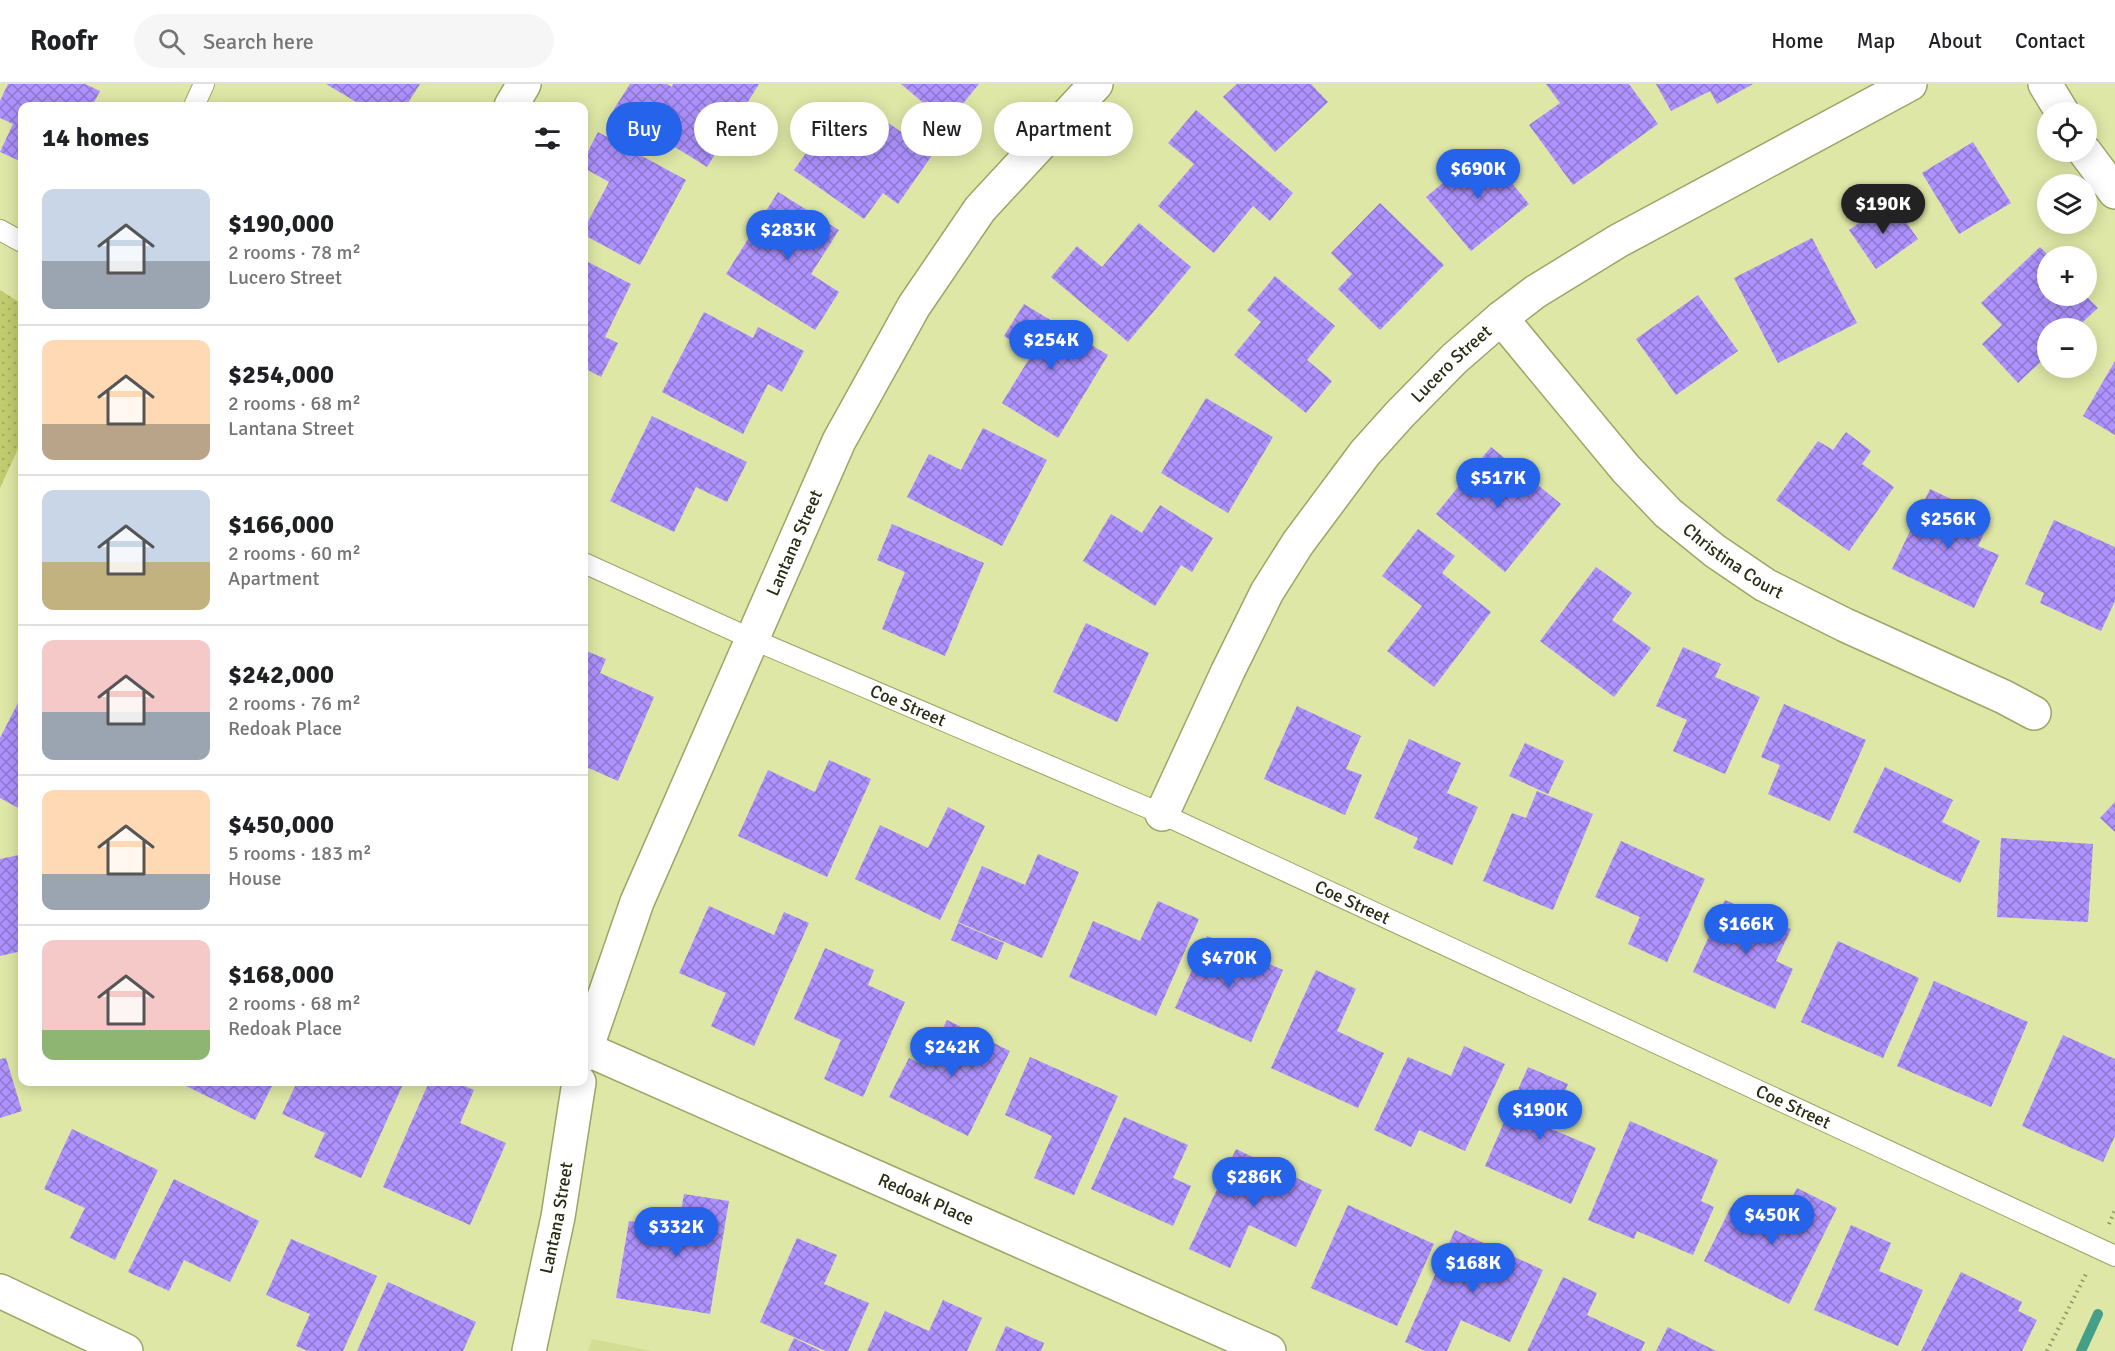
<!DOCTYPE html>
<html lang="en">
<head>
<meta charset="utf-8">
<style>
  body { margin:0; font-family:Signika,sans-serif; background:#f6f6f6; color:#202124; height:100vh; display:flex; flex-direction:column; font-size:22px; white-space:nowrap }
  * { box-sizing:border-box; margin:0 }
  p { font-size:20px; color:#757577 }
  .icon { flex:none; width:33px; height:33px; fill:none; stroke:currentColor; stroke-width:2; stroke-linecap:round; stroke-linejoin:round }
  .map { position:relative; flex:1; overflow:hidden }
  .panel { position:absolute; left:18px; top:18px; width:570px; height:984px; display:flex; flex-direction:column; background:#fff; border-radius:12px; box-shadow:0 3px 15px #0003 }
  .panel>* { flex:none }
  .top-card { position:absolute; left:606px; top:18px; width:570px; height:54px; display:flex; gap:12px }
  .buttons { position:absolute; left:2037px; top:18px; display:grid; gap:12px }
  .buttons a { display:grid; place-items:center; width:60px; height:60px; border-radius:50%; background:#fff; box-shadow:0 3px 15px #0003; font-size:30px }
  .price { position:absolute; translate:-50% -51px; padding:0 14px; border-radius:21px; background:#2563eb; color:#fff; font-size:20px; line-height:39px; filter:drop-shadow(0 2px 3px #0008) }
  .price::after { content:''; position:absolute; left:50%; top:36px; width:18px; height:14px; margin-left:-9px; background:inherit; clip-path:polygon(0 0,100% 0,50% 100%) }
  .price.on { background:#222; color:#fff }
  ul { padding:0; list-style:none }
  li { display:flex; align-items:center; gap:18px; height:150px; padding:0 24px }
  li+li { border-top:2px solid #e0e0e0 }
  li span { display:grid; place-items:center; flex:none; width:168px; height:120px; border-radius:12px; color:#555 }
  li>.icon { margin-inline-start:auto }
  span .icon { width:72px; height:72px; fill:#fffc; stroke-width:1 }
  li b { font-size:26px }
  h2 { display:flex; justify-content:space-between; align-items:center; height:72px; padding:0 24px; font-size:26px }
  .tag { padding:0 21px; border-radius:27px; background:#fff; box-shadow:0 3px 15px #0003; font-size:21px; line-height:54px }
  .tag.on { background:#2563eb; color:#fff }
  header { display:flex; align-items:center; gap:36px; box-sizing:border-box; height:84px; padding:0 30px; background:#fff; border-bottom:2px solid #e0e0e0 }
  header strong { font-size:28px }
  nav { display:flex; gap:33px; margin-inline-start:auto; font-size:21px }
  .search { width:420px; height:54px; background:#f6f6f6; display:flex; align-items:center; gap:15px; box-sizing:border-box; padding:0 21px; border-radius:33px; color:#757577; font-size:22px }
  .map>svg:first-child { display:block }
</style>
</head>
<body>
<header>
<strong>Roofr</strong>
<div class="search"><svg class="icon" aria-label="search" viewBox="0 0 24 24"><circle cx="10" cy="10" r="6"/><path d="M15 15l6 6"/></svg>Search here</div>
<nav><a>Home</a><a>Map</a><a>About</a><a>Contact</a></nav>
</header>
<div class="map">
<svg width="2115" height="1267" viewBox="0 0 2115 1267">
  <defs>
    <pattern id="park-dots" width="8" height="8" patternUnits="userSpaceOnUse" patternTransform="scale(1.5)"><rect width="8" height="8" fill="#c1cb6f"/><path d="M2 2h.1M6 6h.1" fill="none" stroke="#a6ae5f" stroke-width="1.8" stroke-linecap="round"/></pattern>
    <pattern id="building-cross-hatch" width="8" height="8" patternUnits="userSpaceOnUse" patternTransform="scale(1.5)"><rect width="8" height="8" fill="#ae92ff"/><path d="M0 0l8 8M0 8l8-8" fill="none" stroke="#8e77cd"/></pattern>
  </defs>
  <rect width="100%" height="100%" fill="#dee7a6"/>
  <polygon fill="#d4dd94" points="592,1255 652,1267 588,1267"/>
  <polygon fill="url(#park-dots)" points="0,206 22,220 22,356 0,404"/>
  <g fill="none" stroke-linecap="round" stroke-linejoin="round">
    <polyline stroke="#459f88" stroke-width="10" points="2081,1267 2098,1230"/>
  </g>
  <g fill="url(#building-cross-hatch)">
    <polygon points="8,0 85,0 100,7 92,22 22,22 22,78 0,68 13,40 0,34 0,17"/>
    <polygon points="326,0 420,0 406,22 363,22"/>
    <polygon points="630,0 667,0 672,3 673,0 759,0 707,83 614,25"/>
    <polygon points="901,0 979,0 947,39"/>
    <polygon points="1237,0 1311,0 1328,18 1275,68 1223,13"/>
    <polygon points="1546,0 1629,0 1658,40 1573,101 1529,41 1560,19"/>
    <polygon points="1656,0 1753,0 1717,20 1710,7 1671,27"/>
    <polygon points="861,20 933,70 898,120 883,109 864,135 794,86 814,58 827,67"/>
    <polygon points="1196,26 1293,109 1270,137 1253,122 1214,169 1158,122 1194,80 1168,59"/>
    <polygon points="598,48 686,96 640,181 584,151 584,145 609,98 584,84 584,75"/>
    <polygon points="1973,58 2011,119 1959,150 1922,89"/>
    <polygon points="1484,65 1529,120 1471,167 1426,113"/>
    <polygon points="778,108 839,146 811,190 839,208 815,246 726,190"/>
    <polygon points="1891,117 1918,155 1876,185 1849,146"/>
    <polygon points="1380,119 1444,181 1380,246 1338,205 1352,190 1331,169"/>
    <polygon points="1139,139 1191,183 1128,258 1051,193 1077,162 1102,183"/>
    <polygon points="1812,154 1857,239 1778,279 1734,194"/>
    <polygon points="2040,163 2048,171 2048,212 2086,212 2098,224 2076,244 2048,244 2048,271 2018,299 1982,260 2002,241 1981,219"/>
    <polygon points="584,176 631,200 605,253 618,259 601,293 584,284"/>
    <polygon points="1275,192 1335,242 1307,276 1332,297 1306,329 1234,271 1261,238 1247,226"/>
    <polygon points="1698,211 1738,267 1676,311 1636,255"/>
    <polygon points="1024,220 1108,271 1058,354 1002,319 1032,270 1004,252"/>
    <polygon points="704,228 753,254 758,243 804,267 782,308 768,300 743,350 662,308"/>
    <polygon points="2115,277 2115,351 2083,332"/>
    <polygon points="1206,314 1273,353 1228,429 1161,389"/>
    <polygon points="652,332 747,378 727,418 696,403 674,448 610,417"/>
    <polygon points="983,344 1047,376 1002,462 907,413 929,370 961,386"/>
    <polygon points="1846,348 1871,367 1862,380 1894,403 1849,467 1776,416 1818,357 1833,366"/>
    <polygon points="1491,363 1561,420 1505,488 1436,430"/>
    <polygon points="1930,405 1991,434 1978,462 1999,471 1974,524 1892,485"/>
    <polygon points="1160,421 1213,454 1192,488 1181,481 1155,522 1083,477 1111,430 1142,449"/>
    <polygon points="2054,436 2115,463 2115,517 2101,547 2040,519 2044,509 2025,500"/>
    <polygon points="892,440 984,479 945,572 882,545 905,488 877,476"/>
    <polygon points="1418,445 1455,472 1442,489 1491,528 1434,603 1387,567 1422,522 1382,492"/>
    <polygon points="1596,483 1632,509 1612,536 1651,564 1614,613 1540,557"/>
    <polygon points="1086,539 1149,569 1117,638 1053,608"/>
    <polygon points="1683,563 1721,580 1715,593 1760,613 1725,690 1673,667 1687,636 1656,622"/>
    <polygon points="584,566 606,575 600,589 654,613 618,697 584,682"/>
    <polygon points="19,617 22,619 22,726 0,714 0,654"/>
    <polygon points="1784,620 1866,656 1830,737 1768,710 1780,681 1761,673"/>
    <polygon points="1297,622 1361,652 1346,685 1362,691 1345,731 1264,695"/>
    <polygon points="1409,655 1461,679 1447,709 1478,723 1452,781 1413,764 1418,754 1374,734"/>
    <polygon points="1525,659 1564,677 1548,710 1509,692"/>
    <polygon points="829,676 871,695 827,793 738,752 768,686 815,708"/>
    <polygon points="1885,683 1953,716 1942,738 1980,757 1960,799 1853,748"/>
    <polygon points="1537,707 1593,730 1553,826 1483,797 1512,729 1526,734"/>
    <polygon points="2115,718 2115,748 2100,734"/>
    <polygon points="948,723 985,742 940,836 855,795 880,741 928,764"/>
    <polygon points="2001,754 2093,760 2088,838 1997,833"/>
    <polygon points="1621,757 1705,795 1667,878 1628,860 1640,833 1595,813"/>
    <polygon points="1038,770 1079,788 1042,874 958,838 982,782 1025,801"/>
    <polygon points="19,771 22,788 22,867 0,872 0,775"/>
    <polygon points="1725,816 1791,845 1776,877 1793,885 1775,925 1693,888"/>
    <polygon points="1158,817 1199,835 1156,932 1069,893 1093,837 1140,857"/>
    <polygon points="709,822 774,851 784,828 809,839 754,962 711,942 726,909 679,889"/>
    <polygon points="958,839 1004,859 997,876 951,856"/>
    <polygon points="1207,852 1283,886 1251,958 1175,924"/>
    <polygon points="1838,857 1919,894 1883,974 1801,938"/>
    <polygon points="825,864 874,886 868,901 905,918 863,1013 824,995 841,956 794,935"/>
    <polygon points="1316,886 1356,905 1337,947 1384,969 1358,1024 1271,984"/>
    <polygon points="1934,897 2028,938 1991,1023 1897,982"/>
    <polygon points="947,936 1010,967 968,1052 889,1013 909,974 925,982"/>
    <polygon points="2063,951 2115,975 2115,1052 2103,1078 2022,1042"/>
    <polygon points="1464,962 1505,980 1465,1067 1419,1046 1411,1063 1374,1046 1408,973 1451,992"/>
    <polygon points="1030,973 1118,1012 1074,1111 1034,1094 1052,1052 1005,1031"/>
    <polygon points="6,974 22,1027 0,1034 0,975"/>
    <polygon points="1528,983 1568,1000 1549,1044 1596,1064 1571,1120 1485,1082"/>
    <polygon points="178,998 274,998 255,1036"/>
    <polygon points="297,998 404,998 361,1094 314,1073 325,1049 282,1030"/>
    <polygon points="429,998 455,998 474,1006 460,1039 506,1059 470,1141 383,1103"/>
    <polygon points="1124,1033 1188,1061 1173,1094 1191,1102 1173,1142 1091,1105"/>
    <polygon points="1630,1037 1718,1076 1701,1117 1714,1123 1693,1171 1637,1147 1634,1155 1588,1136"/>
    <polygon points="72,1045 158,1086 115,1176 70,1154 85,1124 44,1105"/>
    <polygon points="1236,1065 1322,1106 1296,1163 1249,1141 1230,1184 1189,1165"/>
    <polygon points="174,1095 259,1137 230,1198 184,1176 169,1207 128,1188"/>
    <polygon points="1797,1104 1837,1124 1789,1220 1704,1177 1731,1123 1776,1146"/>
    <polygon points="684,1110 729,1117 710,1230 616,1214 629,1137 678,1145"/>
    <polygon points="1348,1121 1434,1160 1397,1242 1311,1204"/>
    <polygon points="1851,1141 1891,1159 1879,1187 1923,1206 1898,1262 1814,1226"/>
    <polygon points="1455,1146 1543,1186 1510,1258 1461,1236 1447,1267 1425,1267 1405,1258"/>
    <polygon points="797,1154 837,1171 824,1200 869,1219 848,1267 826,1267 760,1238"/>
    <polygon points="291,1155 377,1192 343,1267 308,1267 296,1262 310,1230 266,1211"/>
    <polygon points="1961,1188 2022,1218 2018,1227 2037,1236 2022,1267 1921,1267"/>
    <polygon points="1563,1193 1597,1209 1587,1231 1645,1258 1641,1267 1527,1267"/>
    <polygon points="388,1198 476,1238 463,1267 357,1267"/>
    <polygon points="943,1216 982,1234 967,1267 867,1267 885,1227 929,1247"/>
    <polygon points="1006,1242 1044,1259 1041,1267 995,1267"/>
    <polygon points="1668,1243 1716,1267 1656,1267"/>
    <polygon points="794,1254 821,1267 788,1267"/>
  </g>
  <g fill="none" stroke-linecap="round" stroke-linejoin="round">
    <defs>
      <g id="service">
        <polyline points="194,22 204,0"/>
        <polyline points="0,146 22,158"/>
        <path id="s1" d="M 584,479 L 752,555 L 1162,730 L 2115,1172"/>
      </g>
      <g id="minor">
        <polyline points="2045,0 2062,28"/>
        <polyline points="511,22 524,0"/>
        <polyline points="2085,68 2115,108"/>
        <path id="s2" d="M 1501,234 L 1626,385 L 1668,429 L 1715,467 L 1765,501 L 1845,541 L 2004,613 L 2034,629"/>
        <path id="s3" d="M 1162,730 L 1228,587 L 1267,508 L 1298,459 L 1365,369 L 1400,330 L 1454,275 L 1501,234 L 1535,208 L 1618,157 L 1910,0"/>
        <path id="s4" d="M 584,964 L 1269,1267"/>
        <path id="s5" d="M 584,971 L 637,818 L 839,357 L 914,222 L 980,125 L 1096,0"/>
        <polyline points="0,1207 126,1267"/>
        <path id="s6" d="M 529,1267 L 558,1133 L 579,998"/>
      </g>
    </defs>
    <use href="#service" stroke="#9ea567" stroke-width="22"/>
    <use href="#minor" stroke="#9ea567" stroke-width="36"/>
    <g stroke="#8e9465" stroke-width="4" stroke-dasharray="1.5 4.5" stroke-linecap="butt">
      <polyline points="2109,1140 2115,1126"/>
      <polyline points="2047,1267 2086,1190"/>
    </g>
    <use href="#service" stroke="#fff" stroke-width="20"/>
    <use href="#minor" stroke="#fff" stroke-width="33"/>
  </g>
  <g text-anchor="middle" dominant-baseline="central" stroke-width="6" stroke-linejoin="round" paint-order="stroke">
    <g font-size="18" fill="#292b12" stroke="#fff">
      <text stroke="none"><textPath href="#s3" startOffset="540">Lucero Street</textPath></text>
      <text stroke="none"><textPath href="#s5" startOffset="554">Lantana Street</textPath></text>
      <text stroke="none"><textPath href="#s2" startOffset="338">Christina Court</textPath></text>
      <text stroke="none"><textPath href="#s1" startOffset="354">Coe Street</textPath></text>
      <text stroke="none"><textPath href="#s1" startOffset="840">Coe Street</textPath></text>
      <text stroke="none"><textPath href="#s1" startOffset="1326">Coe Street</textPath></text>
      <text stroke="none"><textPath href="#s4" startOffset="374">Redoak Place</textPath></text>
      <text stroke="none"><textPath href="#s6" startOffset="136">Lantana Street</textPath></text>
    </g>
  </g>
</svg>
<div class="buttons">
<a><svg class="icon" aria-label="locate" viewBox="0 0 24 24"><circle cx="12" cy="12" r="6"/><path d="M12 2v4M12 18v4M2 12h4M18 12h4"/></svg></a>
<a><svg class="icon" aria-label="layers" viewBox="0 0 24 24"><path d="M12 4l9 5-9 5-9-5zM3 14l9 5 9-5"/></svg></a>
<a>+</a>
<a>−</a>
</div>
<b class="price" style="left:1478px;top:116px">$690K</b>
<b class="price on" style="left:1883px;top:151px">$190K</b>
<b class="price" style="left:788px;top:177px">$283K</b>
<b class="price" style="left:1051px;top:287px">$254K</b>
<b class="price" style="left:1498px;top:425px">$517K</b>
<b class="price" style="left:1948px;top:466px">$256K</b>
<b class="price" style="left:1746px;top:871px">$166K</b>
<b class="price" style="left:1229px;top:905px">$470K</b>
<b class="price" style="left:952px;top:994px">$242K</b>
<b class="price" style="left:1540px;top:1057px">$190K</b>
<b class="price" style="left:1254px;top:1124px">$286K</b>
<b class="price" style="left:1772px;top:1162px">$450K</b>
<b class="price" style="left:676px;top:1174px">$332K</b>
<b class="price" style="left:1473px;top:1210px">$168K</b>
<div class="top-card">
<a class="tag on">Buy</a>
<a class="tag">Rent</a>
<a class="tag">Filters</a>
<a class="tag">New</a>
<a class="tag">Apartment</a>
</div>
<section class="panel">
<h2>14 homes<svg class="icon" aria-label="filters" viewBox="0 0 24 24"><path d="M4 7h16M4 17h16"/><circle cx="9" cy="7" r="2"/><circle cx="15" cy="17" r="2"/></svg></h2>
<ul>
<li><span style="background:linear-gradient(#c9d6e8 60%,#9aa5b1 0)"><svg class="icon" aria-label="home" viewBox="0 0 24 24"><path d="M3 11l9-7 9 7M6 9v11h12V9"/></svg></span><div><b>$190,000</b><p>2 rooms · 78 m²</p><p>Lucero Street</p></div></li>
<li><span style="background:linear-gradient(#ffd9b3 70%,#b9a48a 0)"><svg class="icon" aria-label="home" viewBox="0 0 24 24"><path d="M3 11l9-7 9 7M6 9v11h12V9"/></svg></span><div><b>$254,000</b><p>2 rooms · 68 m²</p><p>Lantana Street</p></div></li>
<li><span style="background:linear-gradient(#c9d6e8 60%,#c2b280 0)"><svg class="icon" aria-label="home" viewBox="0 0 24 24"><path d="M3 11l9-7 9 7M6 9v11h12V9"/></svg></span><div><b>$166,000</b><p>2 rooms · 60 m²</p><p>Apartment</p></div></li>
<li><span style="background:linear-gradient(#f6c9c9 60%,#9aa5b1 0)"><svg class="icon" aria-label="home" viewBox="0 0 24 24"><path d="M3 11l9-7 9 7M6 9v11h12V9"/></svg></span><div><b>$242,000</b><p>2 rooms · 76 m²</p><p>Redoak Place</p></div></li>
<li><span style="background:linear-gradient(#ffd9b3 70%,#9aa5b1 0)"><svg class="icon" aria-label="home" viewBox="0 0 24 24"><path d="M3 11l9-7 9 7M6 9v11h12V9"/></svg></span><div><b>$450,000</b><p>5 rooms · 183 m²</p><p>House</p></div></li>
<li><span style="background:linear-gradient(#f6c9c9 75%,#8fb573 0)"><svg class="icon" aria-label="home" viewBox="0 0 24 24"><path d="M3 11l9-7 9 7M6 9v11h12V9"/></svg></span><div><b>$168,000</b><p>2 rooms · 68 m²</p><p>Redoak Place</p></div></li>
</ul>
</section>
</div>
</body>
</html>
